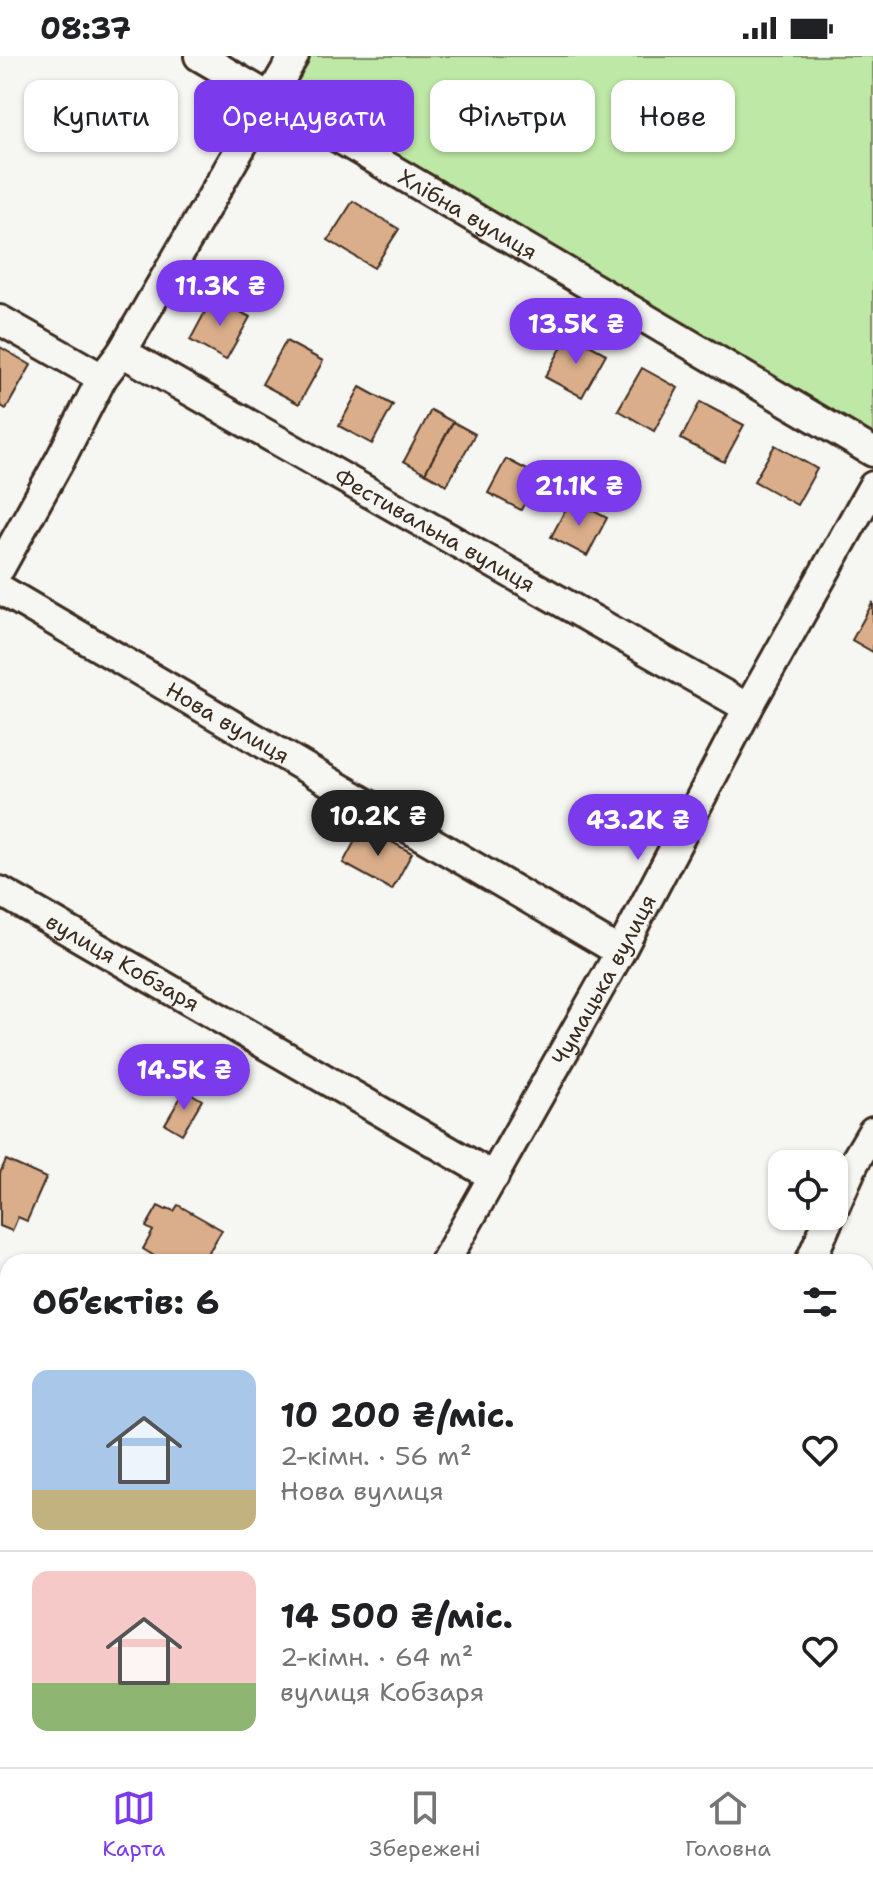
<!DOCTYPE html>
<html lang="uk">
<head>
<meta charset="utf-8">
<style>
  body { margin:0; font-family:"Shantell Sans",sans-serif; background:#f2f2f2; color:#202124; height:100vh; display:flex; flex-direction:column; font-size:30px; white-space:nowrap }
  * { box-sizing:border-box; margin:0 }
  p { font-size:26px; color:#757577 }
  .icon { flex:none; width:44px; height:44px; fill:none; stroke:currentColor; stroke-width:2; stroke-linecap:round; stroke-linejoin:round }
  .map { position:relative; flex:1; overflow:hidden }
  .sheet { position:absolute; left:0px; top:1198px; width:874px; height:514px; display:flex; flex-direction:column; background:#fff; border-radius:24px 24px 0 0; box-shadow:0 2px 6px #0004 }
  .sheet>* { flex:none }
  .guide { position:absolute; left:24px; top:24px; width:826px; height:72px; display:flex; gap:16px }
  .fabs { position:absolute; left:768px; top:1094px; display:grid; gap:16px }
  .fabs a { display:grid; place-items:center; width:80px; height:80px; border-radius:16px; background:#fff; box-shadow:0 2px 6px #0004; font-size:40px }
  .price { position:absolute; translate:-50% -68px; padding:0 18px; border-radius:28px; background:#7c3aed; color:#fff; font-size:26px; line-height:52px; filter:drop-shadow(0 2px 4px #0008) }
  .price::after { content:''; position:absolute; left:50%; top:48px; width:24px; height:18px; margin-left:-12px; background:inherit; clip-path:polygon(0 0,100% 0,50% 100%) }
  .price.active { background:#222; color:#fff }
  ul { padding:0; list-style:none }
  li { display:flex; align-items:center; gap:24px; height:200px; padding:0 32px }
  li+li { border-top:2px solid #e0e0e0 }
  li span { display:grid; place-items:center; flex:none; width:224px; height:160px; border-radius:16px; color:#555 }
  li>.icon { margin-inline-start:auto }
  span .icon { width:96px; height:96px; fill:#fffc; stroke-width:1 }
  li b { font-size:34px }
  h2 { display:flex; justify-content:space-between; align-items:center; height:96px; padding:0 32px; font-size:34px }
  .chip { padding:0 28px; border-radius:16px; background:#fff; box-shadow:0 2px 6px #0004; font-size:28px; line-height:72px }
  .chip.active { background:#7c3aed; color:#fff }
  .status { display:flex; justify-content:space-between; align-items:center; height:56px; padding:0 40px; background:#fff; direction:ltr }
  .status svg { height:22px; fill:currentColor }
  .tabs { display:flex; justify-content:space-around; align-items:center; height:112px; border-top:2px solid #e0e0e0; background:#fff; font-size:22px; color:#757577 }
  .tabs a { display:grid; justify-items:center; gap:4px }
  .tabs .active { color:#7c3aed }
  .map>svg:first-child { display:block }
</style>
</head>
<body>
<div class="status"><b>08:37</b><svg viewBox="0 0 49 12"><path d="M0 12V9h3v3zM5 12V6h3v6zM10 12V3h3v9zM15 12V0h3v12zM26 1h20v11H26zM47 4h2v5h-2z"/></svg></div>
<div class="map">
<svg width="873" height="1711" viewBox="0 0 873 1711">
  <rect width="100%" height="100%" fill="#f6f6f2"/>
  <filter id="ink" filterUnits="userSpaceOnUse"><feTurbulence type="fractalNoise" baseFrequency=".0125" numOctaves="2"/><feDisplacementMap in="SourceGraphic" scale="16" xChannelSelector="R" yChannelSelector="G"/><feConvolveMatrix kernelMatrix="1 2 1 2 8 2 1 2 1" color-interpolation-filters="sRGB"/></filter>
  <g filter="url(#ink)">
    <polygon fill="#bee8a5" stroke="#7c8962" stroke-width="2" points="293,0 873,0 873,396 270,42"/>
    <g fill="#daae8b" stroke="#3b2a1e" stroke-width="2">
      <polygon points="353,145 399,173 374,212 328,184"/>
      <polygon points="213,241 250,261 226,304 190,284"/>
      <polygon points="569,278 606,298 582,341 545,321"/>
      <polygon points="286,285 323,305 299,348 262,328"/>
      <polygon points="0,291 31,309 6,353 0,349"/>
      <polygon points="642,312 678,332 654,375 618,354"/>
      <polygon points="360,331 393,349 372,388 339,370"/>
      <polygon points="700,346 744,369 724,406 681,383"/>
      <polygon points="431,354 453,366 425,417 404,405"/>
      <polygon points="453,366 475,378 447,429 425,417"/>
      <polygon points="775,389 817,413 797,449 754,425"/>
      <polygon points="506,403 539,420 521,454 488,437"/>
      <polygon points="571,443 607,462 587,500 551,481"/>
      <polygon points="873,546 873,596 852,584"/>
      <polygon points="363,770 412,797 392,834 343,807"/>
      <polygon points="185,1034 202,1044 182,1078 165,1068"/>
      <polygon points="6,1104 46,1122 27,1165 18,1161 12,1175 0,1170 0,1117"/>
      <polygon points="178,1149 222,1174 203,1206 157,1206 159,1203 143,1193 153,1175 146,1171 158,1150 166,1154 167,1152 174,1155"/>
    </g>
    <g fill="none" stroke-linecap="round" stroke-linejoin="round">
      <defs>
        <g id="minor">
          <path id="s1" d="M 199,0 L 873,396"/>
          <polyline points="0,264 102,322"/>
          <path id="s2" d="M 122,296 L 748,652"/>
          <polyline points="0,512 61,402 102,322 122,296 294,0"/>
          <path id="s3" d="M 0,533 L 620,896"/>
          <path id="s4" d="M 0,835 L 494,1121"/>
          <polyline points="834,1152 854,1107 873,1075"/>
          <path id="s5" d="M 445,1206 L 620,896 L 748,652 L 873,430"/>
          <polyline points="810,1206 830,1160"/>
          <polyline points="866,1236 873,1240"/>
          <polyline points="0,1255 8,1259"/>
          <polyline points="0,1588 8,1595"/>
          <polyline points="134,1704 143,1711"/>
          <polyline points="168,1711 171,1704"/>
          <polyline points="512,1711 515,1704"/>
        </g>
      </defs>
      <use href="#minor" stroke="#3b2a1e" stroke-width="34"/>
      <use href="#minor" stroke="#f6f6f2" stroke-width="28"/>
    </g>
  </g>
  <g text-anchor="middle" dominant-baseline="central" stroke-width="7" stroke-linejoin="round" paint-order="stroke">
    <g font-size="22" fill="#3b2a1e" stroke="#f6f6f2">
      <text stroke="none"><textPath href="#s1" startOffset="312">Хлібна вулиця</textPath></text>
      <text stroke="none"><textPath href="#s2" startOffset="360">Фестивальна вулиця</textPath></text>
      <text stroke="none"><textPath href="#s3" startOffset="264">Нова вулиця</textPath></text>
      <text stroke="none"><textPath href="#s4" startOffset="142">вулиця Кобзаря</textPath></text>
      <text stroke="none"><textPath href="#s5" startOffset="324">Чумацька вулиця</textPath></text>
    </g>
  </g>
</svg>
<div class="fabs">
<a><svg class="icon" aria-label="locate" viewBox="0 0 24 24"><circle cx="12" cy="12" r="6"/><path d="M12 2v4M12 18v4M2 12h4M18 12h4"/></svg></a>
</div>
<b class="price" style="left:220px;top:272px">11.3K ₴</b>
<b class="price" style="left:576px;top:310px">13.5K ₴</b>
<b class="price" style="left:579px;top:472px">21.1K ₴</b>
<b class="price active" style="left:378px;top:802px">10.2K ₴</b>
<b class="price" style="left:638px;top:806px">43.2K ₴</b>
<b class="price" style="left:184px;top:1056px">14.5K ₴</b>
<div class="guide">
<a class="chip">Купити</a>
<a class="chip active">Орендувати</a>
<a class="chip">Фільтри</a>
<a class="chip">Нове</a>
</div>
<section class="sheet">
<h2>Об’єктів: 6<svg class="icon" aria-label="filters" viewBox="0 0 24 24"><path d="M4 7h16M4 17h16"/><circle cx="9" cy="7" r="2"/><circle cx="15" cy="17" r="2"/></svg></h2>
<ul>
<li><span style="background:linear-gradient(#a9c7e8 75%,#c2b280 0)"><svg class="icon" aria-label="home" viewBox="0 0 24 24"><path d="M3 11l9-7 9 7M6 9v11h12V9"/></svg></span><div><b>10 200 ₴/міс.</b><p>2-кімн. · 56 m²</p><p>Нова вулиця</p></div><svg class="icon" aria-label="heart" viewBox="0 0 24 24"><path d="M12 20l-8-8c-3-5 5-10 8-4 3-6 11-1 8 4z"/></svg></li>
<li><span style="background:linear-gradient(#f6c9c9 70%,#8fb573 0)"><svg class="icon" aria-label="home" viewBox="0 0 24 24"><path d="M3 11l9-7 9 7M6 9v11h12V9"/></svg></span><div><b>14 500 ₴/міс.</b><p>2-кімн. · 64 m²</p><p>вулиця Кобзаря</p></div><svg class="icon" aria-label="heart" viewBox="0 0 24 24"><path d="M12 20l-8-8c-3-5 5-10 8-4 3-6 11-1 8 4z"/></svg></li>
</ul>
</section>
</div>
<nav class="tabs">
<a class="active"><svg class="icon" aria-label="map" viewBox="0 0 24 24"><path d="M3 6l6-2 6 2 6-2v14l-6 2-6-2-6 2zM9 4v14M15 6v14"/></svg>Карта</a>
<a><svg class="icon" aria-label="saved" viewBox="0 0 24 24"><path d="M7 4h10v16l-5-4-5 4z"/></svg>Збережені</a>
<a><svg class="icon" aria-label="home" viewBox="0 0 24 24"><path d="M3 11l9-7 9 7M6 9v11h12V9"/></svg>Головна</a>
</nav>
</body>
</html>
